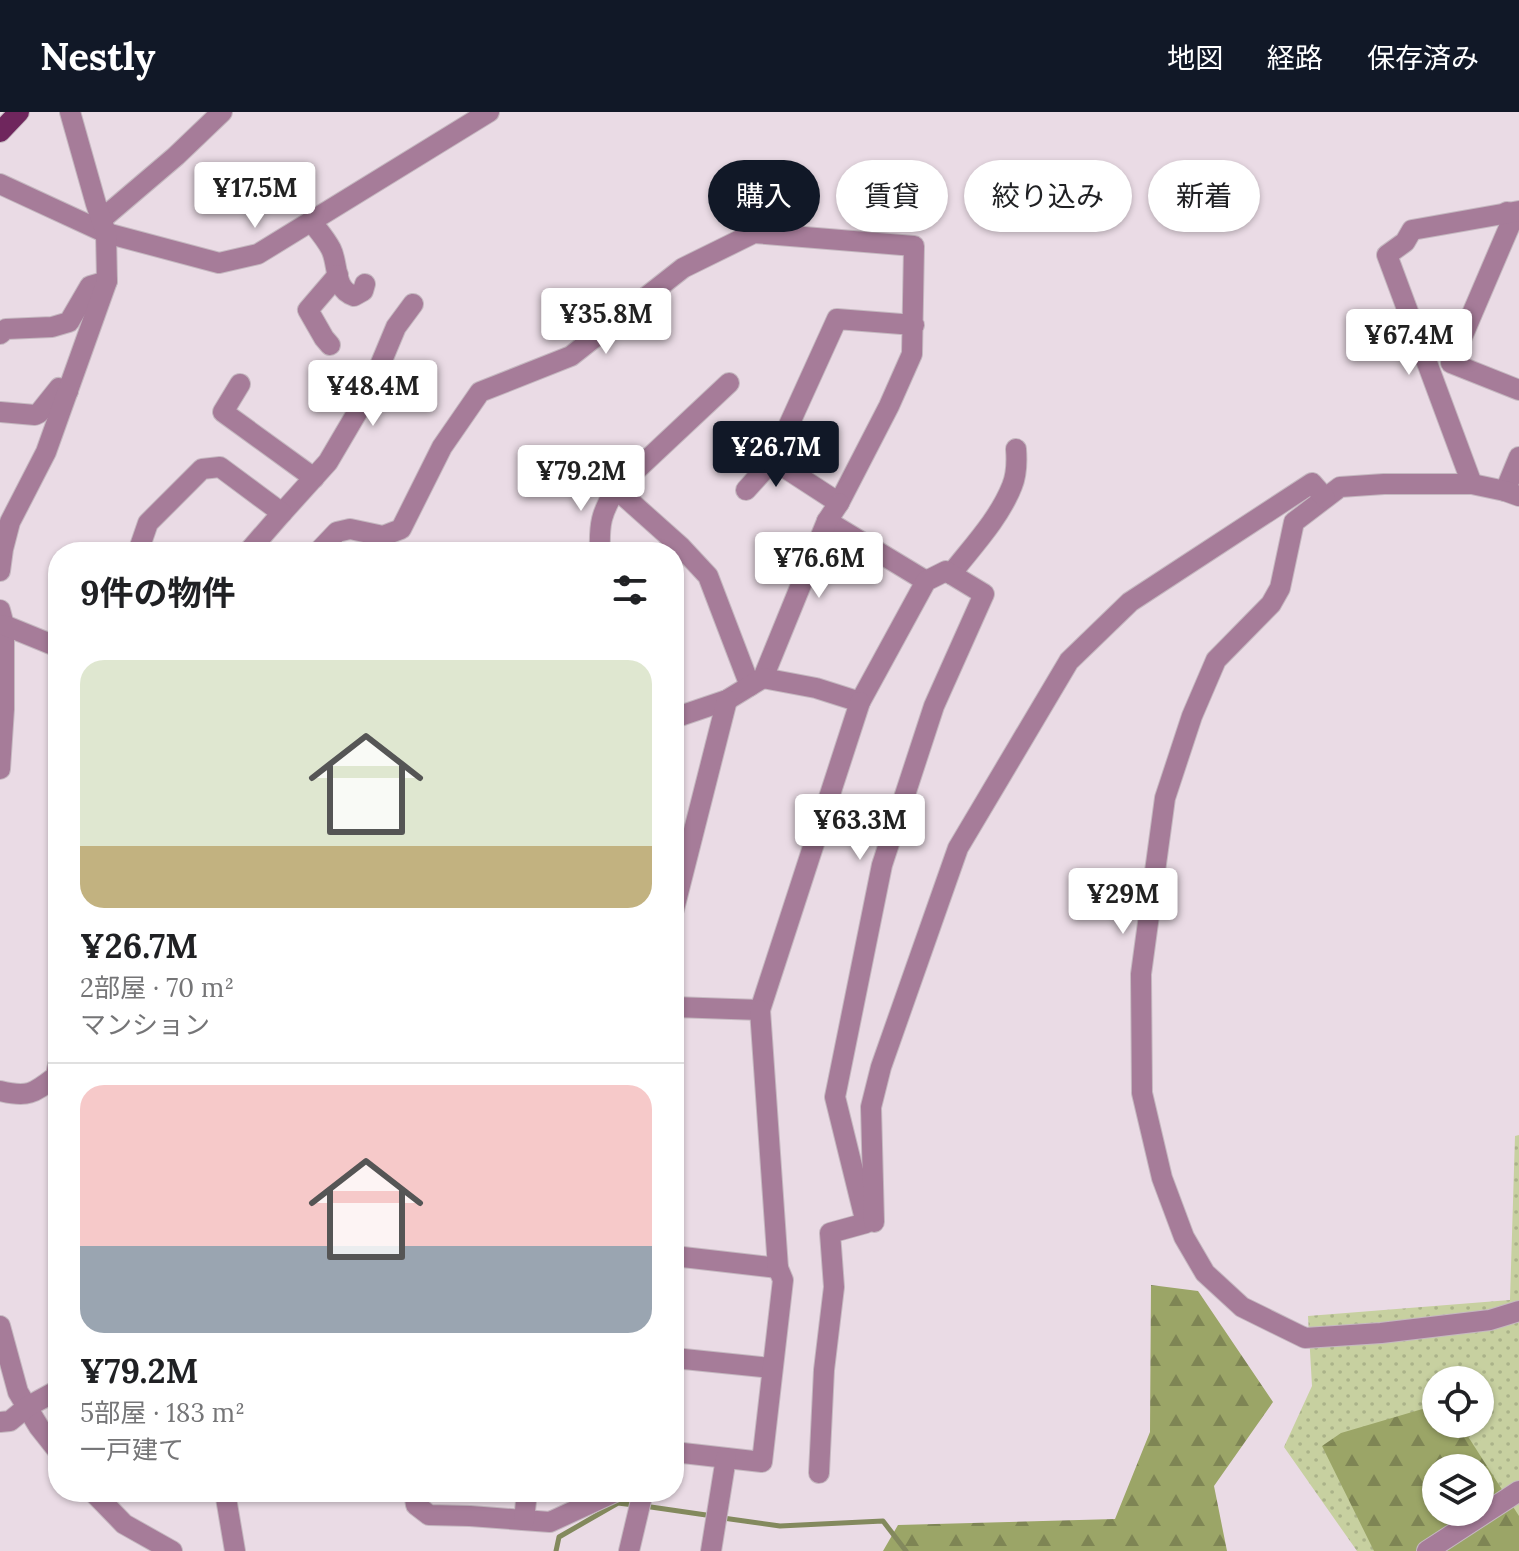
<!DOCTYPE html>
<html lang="ja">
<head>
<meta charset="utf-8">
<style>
  body { margin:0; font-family:Lora,"Noto Sans JP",serif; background:#f6f6f6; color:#202124; height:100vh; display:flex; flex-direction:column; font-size:30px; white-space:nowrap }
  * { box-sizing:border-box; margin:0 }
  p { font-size:26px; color:#757577 }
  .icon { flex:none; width:44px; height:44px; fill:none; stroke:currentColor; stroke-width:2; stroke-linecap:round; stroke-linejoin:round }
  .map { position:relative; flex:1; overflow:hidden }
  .details { position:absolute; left:48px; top:430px; width:636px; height:960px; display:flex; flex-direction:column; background:#fff; border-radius:32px; box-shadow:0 2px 6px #0004 }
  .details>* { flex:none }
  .banner { position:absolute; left:708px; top:48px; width:690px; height:72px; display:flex; gap:16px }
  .tools { position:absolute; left:1422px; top:1254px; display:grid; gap:16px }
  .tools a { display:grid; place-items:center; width:72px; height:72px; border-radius:50%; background:#fff; box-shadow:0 2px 6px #0004; font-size:40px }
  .price { position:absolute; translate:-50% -68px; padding:0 18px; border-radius:8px; background:#fff; color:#222; font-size:26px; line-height:52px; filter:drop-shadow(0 2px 4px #0008) }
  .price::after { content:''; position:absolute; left:50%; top:48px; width:24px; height:18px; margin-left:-12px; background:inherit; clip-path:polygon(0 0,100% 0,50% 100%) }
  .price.active { background:#111827; color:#fff }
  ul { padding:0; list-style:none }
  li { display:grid; align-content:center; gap:16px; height:424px; padding:0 32px }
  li+li { border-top:2px solid #e0e0e0 }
  li span { display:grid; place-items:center; height:248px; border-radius:24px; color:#555 }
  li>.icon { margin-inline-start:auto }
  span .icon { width:144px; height:144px; fill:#fffc; stroke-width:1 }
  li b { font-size:34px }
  h2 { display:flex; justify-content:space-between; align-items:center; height:96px; padding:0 32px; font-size:34px }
  .chip { padding:0 28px; border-radius:36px; background:#fff; box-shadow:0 2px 6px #0004; font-size:28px; line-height:72px }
  .chip.active { background:#111827; color:#fff }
  header { display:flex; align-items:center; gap:48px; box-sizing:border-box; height:112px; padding:0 40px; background:#111827; color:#fff }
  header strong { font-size:38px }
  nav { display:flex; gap:44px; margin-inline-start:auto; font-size:28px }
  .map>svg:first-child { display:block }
</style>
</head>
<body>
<header>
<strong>Nestly</strong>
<nav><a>地図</a><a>経路</a><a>保存済み</a></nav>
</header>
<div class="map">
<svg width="1519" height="1439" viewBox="0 0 1519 1439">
  <defs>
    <pattern id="grass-dots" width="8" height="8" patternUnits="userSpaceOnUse" patternTransform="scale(2)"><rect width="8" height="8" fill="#c7d0a0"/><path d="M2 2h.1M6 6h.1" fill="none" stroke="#aab289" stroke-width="1.8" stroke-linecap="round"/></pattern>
    <pattern id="forest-firs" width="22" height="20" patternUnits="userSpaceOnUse" patternTransform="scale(2)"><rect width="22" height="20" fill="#9ba567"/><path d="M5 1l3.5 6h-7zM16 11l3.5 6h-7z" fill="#7e8554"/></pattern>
  </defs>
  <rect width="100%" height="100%" fill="#eadbe5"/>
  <path fill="url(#grass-dots)" fill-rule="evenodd" d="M 1519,1023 L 1519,1439 L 1357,1439 L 1284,1335 L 1312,1274 L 1308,1204 L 1510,1188 L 1515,1024 ZM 1436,1268 L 1480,1268 L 1480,1312 L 1436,1312 ZM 1436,1356 L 1480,1356 L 1480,1400 L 1436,1400 Z"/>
  <g fill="url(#forest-firs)" fill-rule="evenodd">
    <polygon points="1151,1173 1198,1179 1273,1290 1214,1374 1227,1439 883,1439 898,1413 1115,1407 1150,1320"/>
    <path d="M 1436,1293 L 1436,1312 L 1460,1312 L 1519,1404 L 1519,1439 L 1374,1439 L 1322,1334 L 1341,1321 ZM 1436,1356 L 1480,1356 L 1480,1400 L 1436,1400 Z"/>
  </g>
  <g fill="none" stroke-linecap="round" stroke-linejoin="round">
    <g stroke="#83895d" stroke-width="5">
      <polyline points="644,1394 713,1404"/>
      <polyline points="723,1406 780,1414 883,1409 906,1439"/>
      <polyline points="556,1439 559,1425 618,1391 634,1393"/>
    </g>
    <defs>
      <g id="minor">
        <polyline points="0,72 106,121 219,151 258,142 489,0"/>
        <polyline points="1507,100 1510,113 1451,251 1519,278"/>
        <polyline points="102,107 176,44 222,0"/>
        <path d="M 311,109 C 318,118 326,127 331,137 C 339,153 333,177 354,184 L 363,179 L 365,172"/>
        <polyline points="0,222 6,217 52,215 69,210 90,174 107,169"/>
        <polyline points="330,233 324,226 308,198 338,163"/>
        <polyline points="729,271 616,377 681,435 708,464 750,574"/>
        <polyline points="240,272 223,300 314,366"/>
        <polyline points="0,300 35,303 39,301 59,276 68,279"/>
        <polyline points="1472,372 1387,143 1405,130 1412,118 1519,99"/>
        <polyline points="746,378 773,348"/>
        <polyline points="1505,379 1519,345"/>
        <polyline points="1519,384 1505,379 1472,372 1384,372 1340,375 1294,410 1280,476 1271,492 1216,548 1192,604 1165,686 1141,862 1142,981 1162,1066 1184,1125 1205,1161 1242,1195 1305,1226 1381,1221 1490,1208 1519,1199"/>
        <polyline points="282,401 328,350 368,282 396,215 413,192"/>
        <polyline points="827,409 926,469"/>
        <polyline points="138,440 148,411 202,357 220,355 282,401 248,440"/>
        <polyline points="318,440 337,420 350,417 383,424 401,417 442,335 480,280 571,244 683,156 754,121 914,134 912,242 889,294 839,391 773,348 837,207 914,213"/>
        <path d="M 600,440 C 599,412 601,401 616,377"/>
        <polyline points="0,459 3,437 10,410 46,340 107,169 106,121 96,92 70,0"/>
        <path d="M 951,462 C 972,435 999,407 1012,374 C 1017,362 1017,350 1016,337"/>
        <polyline points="0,498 4,513 4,597 0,657"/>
        <polyline points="4,513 58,535"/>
        <polyline points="763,566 827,409 839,391"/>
        <polyline points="674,606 727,588 763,566 816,576 860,590 926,469 946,459 984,482 934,594 882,753 835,985 866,1111 830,1121 834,1175 824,1258 819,1361"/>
        <polyline points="674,797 727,588"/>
        <polyline points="674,895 760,898 860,590"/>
        <path d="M 0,979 C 29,986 34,981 56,964 L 58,953"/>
        <polyline points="874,1110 871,995 881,955 958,736 1069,549 1130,490 1312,371 1325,386"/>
        <polyline points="674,1144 778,1156"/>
        <polyline points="0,1214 18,1280 39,1315 58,1339"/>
        <polyline points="674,1246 772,1256"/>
        <polyline points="0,1310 10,1309 27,1295 58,1278"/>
        <polyline points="674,1340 762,1350 783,1168 778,1156 760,898"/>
        <polyline points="93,1380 124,1412 172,1439"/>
        <polyline points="225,1380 235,1439"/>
        <polyline points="414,1380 416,1393 429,1403 470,1404 550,1410 615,1380"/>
        <polyline points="524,1408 527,1380"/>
        <polyline points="629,1439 643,1380"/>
        <polyline points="711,1439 726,1346"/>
        <polyline points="1427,1439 1519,1379"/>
      </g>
      <polyline id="major" points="0,20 19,0"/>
    </defs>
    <use href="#minor" stroke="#c5b8c0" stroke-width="22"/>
    <use href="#major" stroke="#c5b8c0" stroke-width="22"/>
    <use href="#minor" stroke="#a67c99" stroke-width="20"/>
    <use href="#major" stroke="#6f265d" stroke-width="20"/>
  </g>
</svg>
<div class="tools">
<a><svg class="icon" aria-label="locate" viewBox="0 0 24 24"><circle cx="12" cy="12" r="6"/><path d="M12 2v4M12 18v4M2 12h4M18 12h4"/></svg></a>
<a><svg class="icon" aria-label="layers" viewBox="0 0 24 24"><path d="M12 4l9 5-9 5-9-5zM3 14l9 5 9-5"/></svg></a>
</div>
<b class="price" style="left:255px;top:118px">¥17.5M</b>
<b class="price" style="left:606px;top:244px">¥35.8M</b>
<b class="price" style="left:1409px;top:265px">¥67.4M</b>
<b class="price" style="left:373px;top:316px">¥48.4M</b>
<b class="price active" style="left:776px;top:377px">¥26.7M</b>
<b class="price" style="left:581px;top:401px">¥79.2M</b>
<b class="price" style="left:819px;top:488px">¥76.6M</b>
<b class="price" style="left:860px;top:750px">¥63.3M</b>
<b class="price" style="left:1123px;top:824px">¥29M</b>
<div class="banner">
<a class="chip active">購入</a>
<a class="chip">賃貸</a>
<a class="chip">絞り込み</a>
<a class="chip">新着</a>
</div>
<section class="details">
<h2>9件の物件<svg class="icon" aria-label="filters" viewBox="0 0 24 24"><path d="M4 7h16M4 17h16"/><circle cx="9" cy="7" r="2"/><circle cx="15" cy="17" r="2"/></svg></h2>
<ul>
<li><span style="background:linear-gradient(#dfe7d0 75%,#c2b280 0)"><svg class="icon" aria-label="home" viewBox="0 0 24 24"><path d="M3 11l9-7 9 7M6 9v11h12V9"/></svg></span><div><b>¥26.7M</b><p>2部屋 · 70 m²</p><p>マンション</p></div></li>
<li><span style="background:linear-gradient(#f6c9c9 65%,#9aa5b1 0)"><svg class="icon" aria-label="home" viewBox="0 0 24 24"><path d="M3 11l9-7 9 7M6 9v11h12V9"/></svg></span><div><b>¥79.2M</b><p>5部屋 · 183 m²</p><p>一戸建て</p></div></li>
</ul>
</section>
</div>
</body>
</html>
